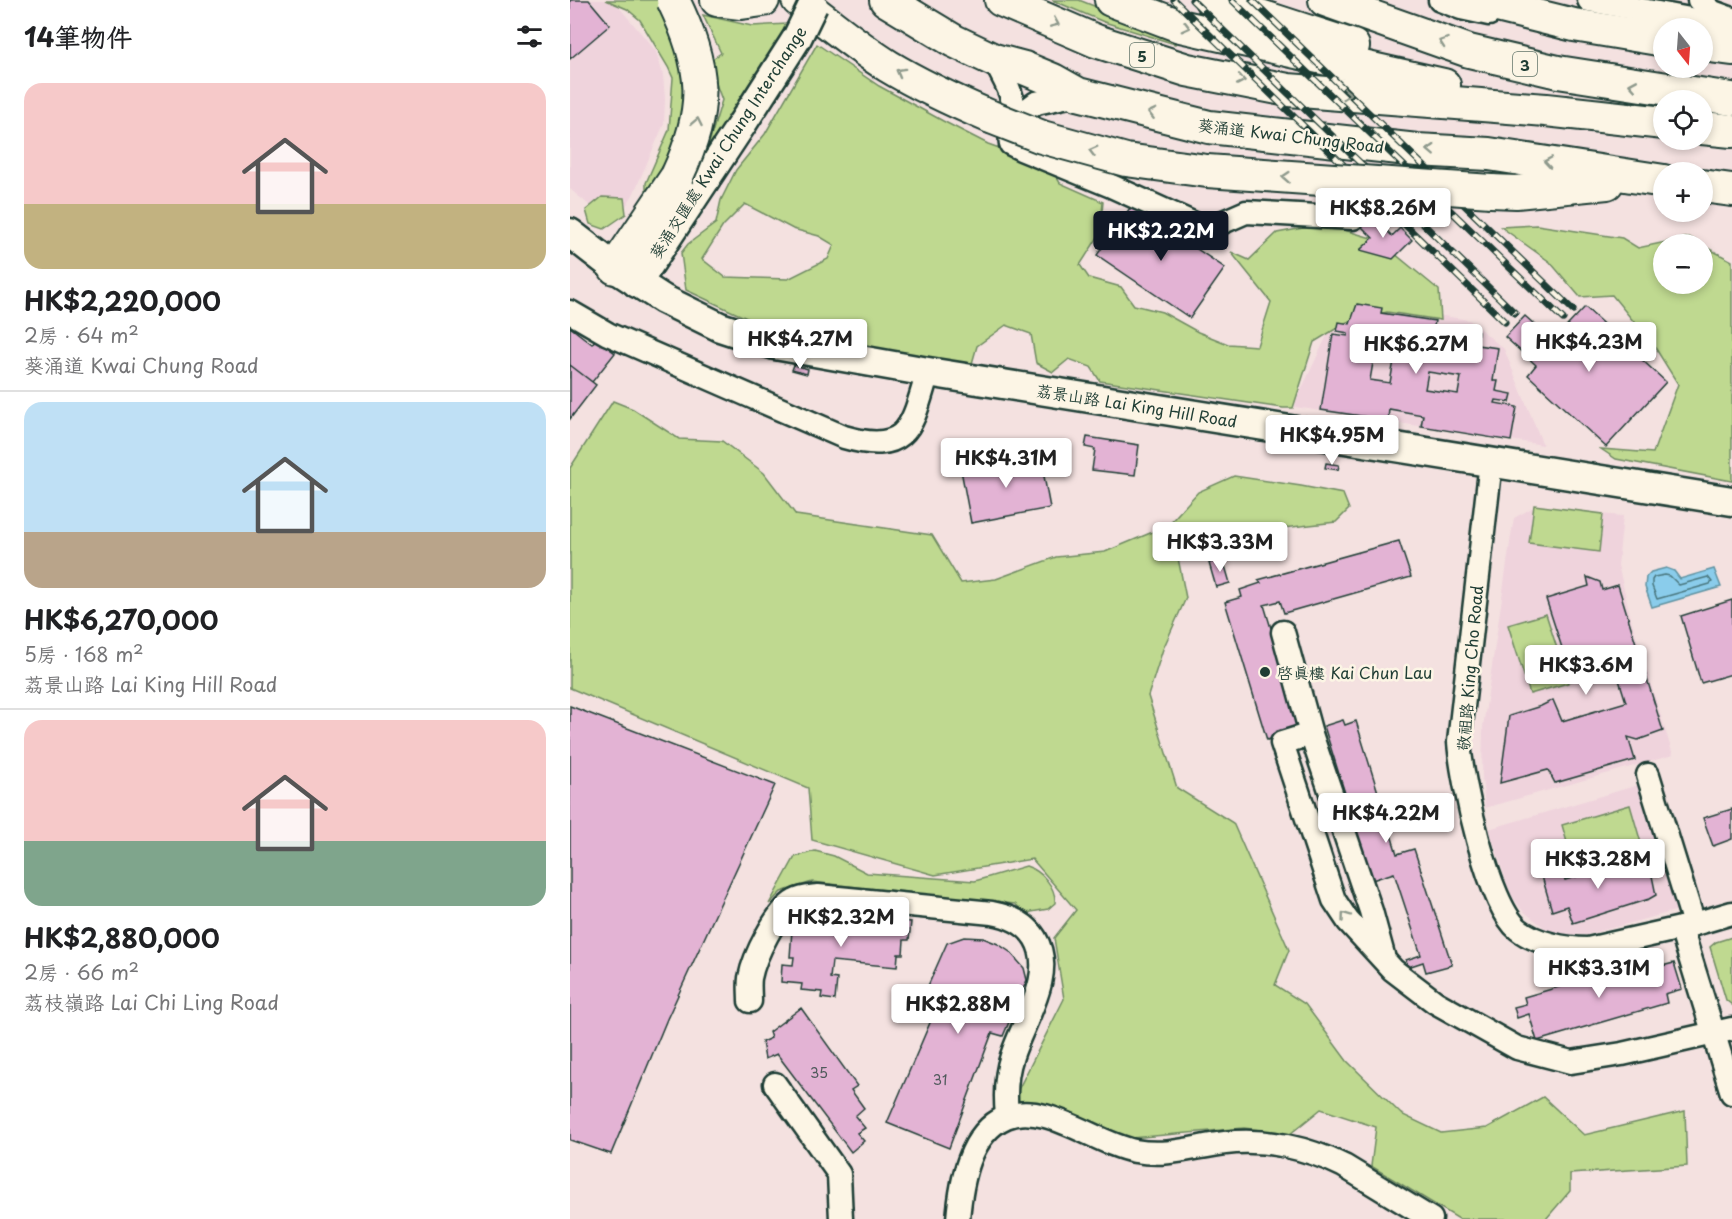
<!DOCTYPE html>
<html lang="zh-TW">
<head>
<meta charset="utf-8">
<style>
  body { margin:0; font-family:"Playpen Sans","LXGW WenKai TC",sans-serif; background:#f6f6f6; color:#202124; height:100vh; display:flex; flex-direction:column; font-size:22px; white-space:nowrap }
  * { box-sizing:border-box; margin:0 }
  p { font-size:20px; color:#757577 }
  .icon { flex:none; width:33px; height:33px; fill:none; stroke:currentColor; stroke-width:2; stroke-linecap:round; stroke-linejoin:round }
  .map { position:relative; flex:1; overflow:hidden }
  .drawer { display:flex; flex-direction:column; background:#fff; width:570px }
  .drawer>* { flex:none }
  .needle { width:39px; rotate:163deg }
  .fabs { position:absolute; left:1083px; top:18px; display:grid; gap:12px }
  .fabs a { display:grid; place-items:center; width:60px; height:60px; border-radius:50%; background:#fff; box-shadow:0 3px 9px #0003; font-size:30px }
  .price { position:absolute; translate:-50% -51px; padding:0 14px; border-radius:6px; background:#fff; color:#222; font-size:20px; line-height:39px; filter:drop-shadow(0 2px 3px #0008) }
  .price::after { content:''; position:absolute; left:50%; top:36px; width:18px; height:14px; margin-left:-9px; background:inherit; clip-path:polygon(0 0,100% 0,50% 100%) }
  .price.selected { background:#111827; color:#fff }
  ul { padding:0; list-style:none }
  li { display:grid; align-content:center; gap:12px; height:318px; padding:0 24px }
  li+li { border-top:2px solid #e0e0e0 }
  li span { display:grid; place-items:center; height:186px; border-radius:18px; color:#555 }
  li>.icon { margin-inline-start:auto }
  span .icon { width:108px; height:108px; fill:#fffc; stroke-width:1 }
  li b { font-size:26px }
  h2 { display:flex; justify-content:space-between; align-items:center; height:72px; padding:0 24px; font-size:26px }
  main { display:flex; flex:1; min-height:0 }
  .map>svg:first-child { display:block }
</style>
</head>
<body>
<main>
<section class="drawer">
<h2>14筆物件<svg class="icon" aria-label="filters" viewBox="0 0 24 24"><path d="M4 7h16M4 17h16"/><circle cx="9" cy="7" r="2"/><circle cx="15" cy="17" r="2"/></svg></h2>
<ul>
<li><span style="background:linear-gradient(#f6c9c9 65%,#c2b280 0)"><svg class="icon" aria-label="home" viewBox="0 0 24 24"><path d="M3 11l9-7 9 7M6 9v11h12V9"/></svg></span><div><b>HK$2,220,000</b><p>2房 · 64 m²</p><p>葵涌道 Kwai Chung Road</p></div></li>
<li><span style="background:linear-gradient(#bfe0f5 70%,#b9a48a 0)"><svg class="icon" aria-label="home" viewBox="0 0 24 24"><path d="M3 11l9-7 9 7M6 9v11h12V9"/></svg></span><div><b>HK$6,270,000</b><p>5房 · 168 m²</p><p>荔景山路 Lai King Hill Road</p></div></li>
<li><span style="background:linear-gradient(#f6c9c9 65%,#7fa58c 0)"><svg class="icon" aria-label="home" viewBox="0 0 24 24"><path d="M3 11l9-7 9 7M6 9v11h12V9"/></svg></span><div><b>HK$2,880,000</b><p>2房 · 66 m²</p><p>荔枝嶺路 Lai Chi Ling Road</p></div></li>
</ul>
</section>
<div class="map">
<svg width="1162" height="1219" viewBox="0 0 1162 1219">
  <rect width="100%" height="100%" fill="#f4e1e0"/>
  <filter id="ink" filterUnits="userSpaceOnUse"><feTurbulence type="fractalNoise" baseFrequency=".0167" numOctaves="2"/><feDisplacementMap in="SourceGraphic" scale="12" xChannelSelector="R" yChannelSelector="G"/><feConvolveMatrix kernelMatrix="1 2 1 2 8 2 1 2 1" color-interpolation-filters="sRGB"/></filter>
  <g filter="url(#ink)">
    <g fill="#efd3dc">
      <polygon points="0,0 43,0 86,51 93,75 95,99 94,124 63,195 55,207 31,215 0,189"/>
      <polygon points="784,302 899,320 934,349 973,445 725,407 726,401 768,312"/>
      <polygon points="962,508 1053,516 1048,565 1062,622 1103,755 915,808 912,777 913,727 941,536 944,518"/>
      <polygon points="1075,783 1112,909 1016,935 981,933 952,910 940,893 919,829"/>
    </g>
    <g fill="#bfd990" stroke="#6f8b62" stroke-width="1.5" fill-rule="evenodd">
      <polygon points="36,0 90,0 108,49 115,98 102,165 76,209 76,183 99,130 103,78 98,67 70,20 57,9"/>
      <polygon points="482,0 509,0 534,10 608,34 605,44 534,22"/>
      <polygon points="133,15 182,26 217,24 223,57 136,153 152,100 138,62 151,53"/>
      <path d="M 247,44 L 309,86 L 373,121 L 418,144 L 480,166 L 490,183 L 533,202 L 530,234 L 510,265 L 519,278 L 551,287 L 564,305 L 592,312 L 628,332 L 658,344 L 687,346 L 701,302 L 661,252 L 679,260 L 707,233 L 754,224 L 808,240 L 869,290 L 871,320 L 817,312 L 777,322 L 744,342 L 723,408 L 713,408 L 530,381 L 521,367 L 499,359 L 483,372 L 466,363 L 461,334 L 436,325 L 407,346 L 399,374 L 235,339 C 223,333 211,331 199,327 C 171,317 143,302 116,290 L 111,253 L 118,244 L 146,223 L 151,200 L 166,170 L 195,134 ZM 175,204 L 223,229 L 249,236 L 264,245 L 258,259 L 218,279 L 155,277 L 132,259 L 153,226 Z"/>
      <polygon points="32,197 54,198 56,214 34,229 20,224 16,210"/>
      <polygon points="967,225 1052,238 1068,248 1119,237 1132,244 1094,244 1094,284 1132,284 1132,245 1162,261 1162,481 1046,459 1031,449 1083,453 1108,384 1086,349 1042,295 1010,297 980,262 931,227"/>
      <polygon points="43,401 63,409 109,439 152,441 194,473 226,515 362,535 391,583 426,579 486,557 535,552 597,526 628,492 664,476 731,486 773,494 779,509 766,522 651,535 607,553 616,598 593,649 578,696 607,788 663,823 719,950 705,985 735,1004 777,1061 831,1114 871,1133 917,1128 973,1097 1014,1135 1115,1111 1117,1166 1000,1174 1000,1191 976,1219 889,1219 801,1166 806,1127 751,1109 720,1134 674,1128 550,1139 441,1104 494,999 484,938 506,910 462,859 365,875 242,840 238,788 0,688 0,468"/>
      <polygon points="964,505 1033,514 1029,552 959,543"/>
      <polygon points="976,614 998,683 960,694 938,625"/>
      <polygon points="1018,656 1023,675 1000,681 995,663"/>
      <polygon points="1060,805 1071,843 1003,863 992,825"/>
      <path d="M 245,851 L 264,856 L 297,873 L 405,881 L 456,866 C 472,871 486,887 485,903 L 478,909 L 456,913 L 445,904 L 242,882 L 211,892 L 199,904 L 225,857 Z"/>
      <polygon points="1162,937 1162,1005 1156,1000 1140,947 1146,942"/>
    </g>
    <polygon fill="#8acceb" stroke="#5f93a2" stroke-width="1.5" points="1096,568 1104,571 1110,579 1144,569 1151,587 1082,607 1075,587 1076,577 1081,572"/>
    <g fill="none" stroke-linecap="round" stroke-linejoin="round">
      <polygon stroke="#4a767d" stroke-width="1.5" points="1095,575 1100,576 1109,585 1138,577 1142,582 1140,584 1087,599 1082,586 1082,580 1084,577"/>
    </g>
    <g fill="#e3b3d4" stroke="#1f3d34" stroke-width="1.5" fill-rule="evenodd">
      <polygon points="0,0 19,0 40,25 0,59"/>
      <polygon points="562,205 655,268 620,318 527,255"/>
      <polygon points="799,212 822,236 830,228 842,240 823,259 790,250 803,238 788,223"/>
      <path d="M 787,304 L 812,308 L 811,313 L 865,321 L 862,337 L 872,338 L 874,327 L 908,332 L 907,345 L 928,348 L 923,381 L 928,381 L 926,391 L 942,394 L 940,402 L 926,400 L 925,403 L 947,407 L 941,441 L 851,426 L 853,415 L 819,409 L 818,420 L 751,410 L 763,334 L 778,336 L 778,333 L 767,331 L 769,322 L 780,324 ZM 805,351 L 825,355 L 820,383 L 800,380 ZM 858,372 L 891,377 L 888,394 L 855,389 Z"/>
      <polygon points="1015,307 1096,382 1036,447 958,375 966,365 935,337 955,316 983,341"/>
      <polygon points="0,327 22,344 26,339 45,353 15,391 0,378"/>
      <polygon points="0,365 26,385 0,419"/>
      <polygon points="224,365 238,369 237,374 222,370"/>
      <polygon points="517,437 569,445 565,475 522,470 525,449 515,447"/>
      <polygon points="470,455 480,508 401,523 391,470"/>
      <polygon points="756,463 769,465 768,470 755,468"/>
      <polygon points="829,541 841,577 714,613 710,601 694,605 732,731 697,740 655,602 672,597 670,590 691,583 688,580"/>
      <polygon points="653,559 660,583 646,587 639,563"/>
      <polygon points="1017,577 1030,582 1032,590 1048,585 1093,731 1068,740 1058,737 1065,760 985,783 978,770 930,783 939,716 971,706 983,700 992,721 1056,702 1039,648 996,660 976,599 1019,586"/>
      <polygon points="1162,600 1162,674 1131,683 1111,616"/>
      <polygon points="0,706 205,785 97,1019 41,1154 0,1140"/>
      <polygon points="773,720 775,725 786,721 827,854 844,849 882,965 856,972 853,962 838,967 836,960 851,955 824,873 802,880 754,726"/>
      <polygon points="1162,809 1162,839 1143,846 1133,818"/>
      <polygon points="1066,859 1071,874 1081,871 1086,895 1079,899 1003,923 997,906 982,911 971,873 990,865 995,880"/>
      <polygon points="232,911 341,922 339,940 334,940 333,954 328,954 327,967 262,961 260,978 267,979 265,1000 251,998 252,992 231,990 232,984 211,982 212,964 223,965 224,957 220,957 222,930 230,931"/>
      <polygon points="394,937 413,938 428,944 440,952 454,968 457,980 433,1036 422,1033 379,1148 317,1123 365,1011 350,1004 377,943"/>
      <polygon points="1082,960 1084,968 1104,963 1112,989 1095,994 1097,1003 967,1041 959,1014 947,1018 944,1007 956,1004 954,997"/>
      <polygon points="231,1008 287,1086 281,1090 294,1108 285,1116 295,1128 287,1133 294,1141 281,1152 207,1054 195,1059 192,1042 201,1038 199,1032"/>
    </g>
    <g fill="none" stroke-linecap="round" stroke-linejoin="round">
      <defs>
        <g id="minor">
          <polyline points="870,0 891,8 919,14"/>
          <polyline points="1019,0 1162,27"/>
          <polyline points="1129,0 1143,12 1162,19"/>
          <path d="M 424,60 C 433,77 447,99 444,120 C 443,129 439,134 441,144 L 451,149 L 539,185 L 629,226 L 644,226 L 676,212 L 783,218"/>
          <polyline points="445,119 466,103 508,94"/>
          <path d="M 0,312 L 38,334 L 274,437 C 340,456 342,424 358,372"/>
          <path d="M 921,462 L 889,742 C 892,782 918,904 948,929 C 965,943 996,949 1018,949 L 1111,928 L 1162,913"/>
          <polyline points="713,632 741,734 801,911 813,955"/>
          <polyline points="741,734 712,743 764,900 778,921 823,970 865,1002 947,1048 1001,1062 1052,1054 1162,1029"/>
          <polyline points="1078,775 1124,924"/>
          <polyline points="1111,928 1162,1093"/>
          <path d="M 180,1001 C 180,994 179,985 180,978 C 184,957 206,911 225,901 C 232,897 240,897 248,896 L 422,913 C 439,916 455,922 465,938 C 487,974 453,1021 442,1056 C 435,1076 435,1096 437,1116"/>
          <polyline points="205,1084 269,1174 271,1219"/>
          <path d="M 388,1219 C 391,1183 399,1133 436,1117 C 474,1100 526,1144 565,1151 C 598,1157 623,1147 655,1143 C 695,1138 738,1148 774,1166 L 861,1219"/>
        </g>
        <g id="major">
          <polyline points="0,233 45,268 93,299 150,327 205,345 358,372 1162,501"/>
          <polyline points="67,283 172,124"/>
        </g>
        <g id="highway">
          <polyline points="147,0 171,3 193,0"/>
          <path d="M 228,0 C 258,22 286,46 318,66 C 351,86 386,102 421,117"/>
          <polyline points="316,0 384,41 424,60 454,68 483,80 508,94 639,127 847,150 919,154 1094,181"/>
          <polyline points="431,0 526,41 617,70 718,90 976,110 1094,123"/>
          <polyline points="541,0 610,26 874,85"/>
          <polyline points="641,0 783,46"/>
          <polyline points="755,0 899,51 988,72 1162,99"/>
          <polyline points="903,0 1004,25 1094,40"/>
          <polyline points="1132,45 1162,49"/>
          <polyline points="1132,128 1162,131"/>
          <polyline points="1132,186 1162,190"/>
          <polyline points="921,191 946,192 1037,183"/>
          <polyline points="45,268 107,176"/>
        </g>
      </defs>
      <use href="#minor" stroke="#1f3d34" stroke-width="27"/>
      <use href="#major" stroke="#1f3d34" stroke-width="33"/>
      <use href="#highway" stroke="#1f3d34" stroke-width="36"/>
      <use href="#minor" stroke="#fcf5e5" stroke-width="22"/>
      <use href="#major" stroke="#fcf5e5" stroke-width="28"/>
      <use href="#highway" stroke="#fcf5e5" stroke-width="32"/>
      <defs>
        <g id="rail">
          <polyline points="604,0 935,322"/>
          <polyline points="622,0 945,313"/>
          <polyline points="662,0 993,319"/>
          <polyline points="682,0 1003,310"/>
        </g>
      </defs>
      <use href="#rail" stroke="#1f3d34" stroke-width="7"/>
      <use href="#rail" stroke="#fcf5e5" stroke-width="4.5" stroke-dasharray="14" stroke-linecap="butt"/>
      <defs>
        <polyline id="major-bridge" points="172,124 227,38 243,5"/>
        <g id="highway-bridge">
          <path d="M 103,0 C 136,68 139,107 107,176"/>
          <polyline points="421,117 472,137 556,160 637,171 921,191"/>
        </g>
      </defs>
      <use href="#major-bridge" stroke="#1f3d34" stroke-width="33" stroke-linecap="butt"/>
      <use href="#highway-bridge" stroke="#1f3d34" stroke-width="36" stroke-linecap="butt"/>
      <use href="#major-bridge" stroke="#fcf5e5" stroke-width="28"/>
      <use href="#highway-bridge" stroke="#fcf5e5" stroke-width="32"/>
    </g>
    <defs><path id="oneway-chevron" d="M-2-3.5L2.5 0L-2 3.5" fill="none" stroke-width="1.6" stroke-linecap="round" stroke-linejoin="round" transform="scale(1.5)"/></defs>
    <g stroke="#8e998c">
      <use href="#oneway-chevron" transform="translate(485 23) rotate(23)"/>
      <use href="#oneway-chevron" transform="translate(616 27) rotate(15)"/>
      <use href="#oneway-chevron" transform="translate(873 42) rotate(-161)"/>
      <use href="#oneway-chevron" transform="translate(330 72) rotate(-151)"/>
      <use href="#oneway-chevron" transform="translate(671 80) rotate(11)"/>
      <use href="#oneway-chevron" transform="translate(1063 85) rotate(-170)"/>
      <use href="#oneway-chevron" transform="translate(777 94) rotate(4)"/>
      <use href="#oneway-chevron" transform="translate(582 113) rotate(-166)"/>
      <use href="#oneway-chevron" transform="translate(127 122) rotate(-79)"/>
      <use href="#oneway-chevron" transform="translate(861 150) rotate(-177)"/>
      <use href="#oneway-chevron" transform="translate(523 151) rotate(-165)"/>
      <use href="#oneway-chevron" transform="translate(978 162) rotate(-171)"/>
      <use href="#oneway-chevron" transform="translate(716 177) rotate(-176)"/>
      <use href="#oneway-chevron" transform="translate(775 916) rotate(-126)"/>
    </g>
  </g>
  <circle fill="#1f3d34" stroke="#fcf5e5" stroke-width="2" cx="695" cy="672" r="6"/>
  <g text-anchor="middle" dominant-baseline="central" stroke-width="5" stroke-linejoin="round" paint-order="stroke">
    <g font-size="14" fill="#505a5c">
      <text x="249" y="1072">35</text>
      <text x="370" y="1079">31</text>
    </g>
    <g fill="#fcf5e5" stroke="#617469" stroke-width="1.5">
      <rect x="560" y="43" width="24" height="24" rx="4.5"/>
      <rect x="943" y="52" width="24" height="24" rx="4.5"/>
    </g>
    <g font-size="15" font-weight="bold" fill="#1f3d34">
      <text x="572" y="55">5</text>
      <text x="955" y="64">3</text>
    </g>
    <g font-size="16" fill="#1f3d34" stroke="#fcf5e5">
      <text transform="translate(721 135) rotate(7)">葵涌道 Kwai Chung Road</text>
      <text transform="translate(157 142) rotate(-57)">葵涌交匯處 Kwai Chung Interchange</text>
      <text transform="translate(567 405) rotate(9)">荔景山路 Lai King Hill Road</text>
      <text transform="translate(899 668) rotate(-85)">敬祖路 King Cho Road</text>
    </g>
    <g font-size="16" fill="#1f3d34" stroke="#fcf5e5" text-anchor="start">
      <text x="707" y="672">啓真樓 Kai Chun Lau</text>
    </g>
  </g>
</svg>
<div class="fabs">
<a><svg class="needle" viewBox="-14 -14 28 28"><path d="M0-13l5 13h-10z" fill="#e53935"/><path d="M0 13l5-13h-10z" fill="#757577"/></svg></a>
<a><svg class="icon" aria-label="locate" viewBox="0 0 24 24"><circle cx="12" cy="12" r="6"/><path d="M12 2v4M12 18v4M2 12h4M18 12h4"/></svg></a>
<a>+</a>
<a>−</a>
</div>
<b class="price" style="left:813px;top:239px">HK$8.26M</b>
<b class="price selected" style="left:591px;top:262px">HK$2.22M</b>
<b class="price" style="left:230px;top:370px">HK$4.27M</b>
<b class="price" style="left:1019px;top:373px">HK$4.23M</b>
<b class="price" style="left:846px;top:375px">HK$6.27M</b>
<b class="price" style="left:762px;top:466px">HK$4.95M</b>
<b class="price" style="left:436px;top:489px">HK$4.31M</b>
<b class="price" style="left:650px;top:573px">HK$3.33M</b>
<b class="price" style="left:1016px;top:696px">HK$3.6M</b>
<b class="price" style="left:816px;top:844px">HK$4.22M</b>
<b class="price" style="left:1028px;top:890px">HK$3.28M</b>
<b class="price" style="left:271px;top:948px">HK$2.32M</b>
<b class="price" style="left:1029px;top:999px">HK$3.31M</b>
<b class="price" style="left:388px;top:1035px">HK$2.88M</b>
</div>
</main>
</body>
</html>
